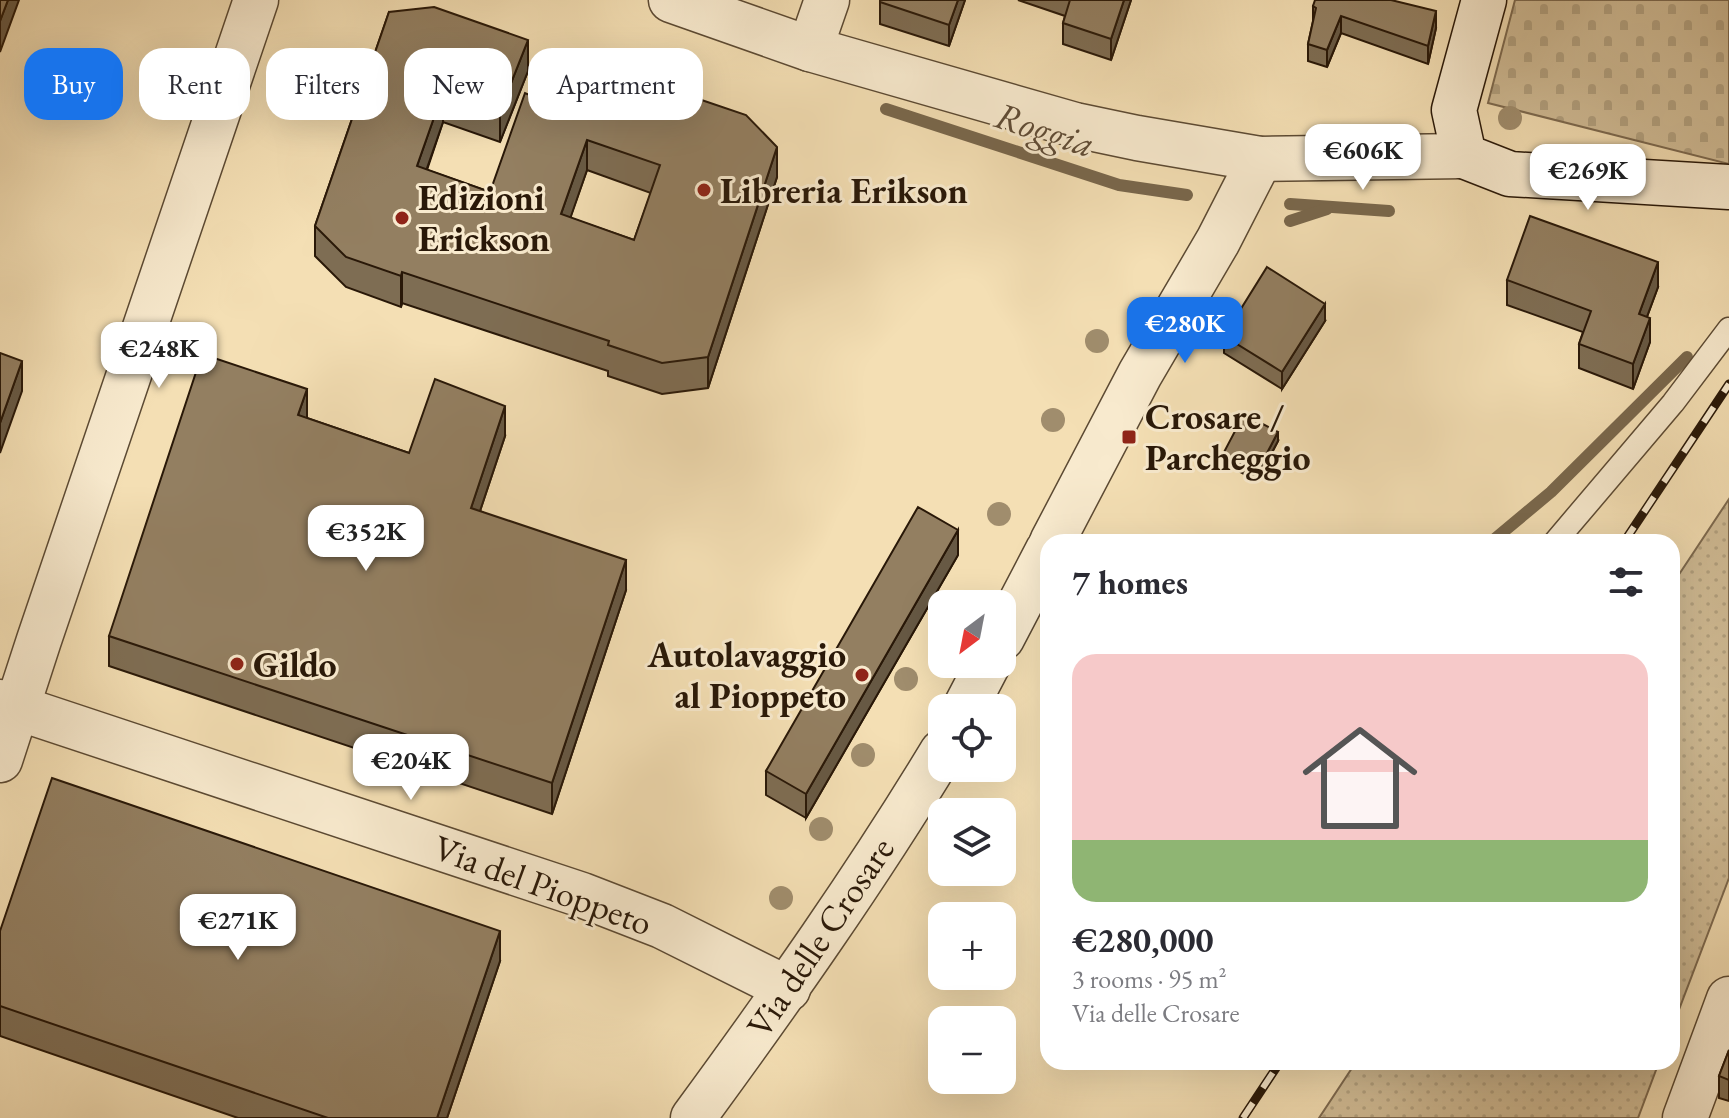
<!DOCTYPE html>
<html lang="en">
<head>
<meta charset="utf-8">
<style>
  body { margin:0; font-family:"EB Garamond",serif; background:#f7f7f7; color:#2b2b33; height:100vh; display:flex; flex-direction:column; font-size:30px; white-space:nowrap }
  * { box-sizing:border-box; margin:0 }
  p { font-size:26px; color:#7c7c81 }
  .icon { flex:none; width:44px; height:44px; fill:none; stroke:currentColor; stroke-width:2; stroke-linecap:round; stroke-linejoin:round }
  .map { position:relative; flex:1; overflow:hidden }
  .side { position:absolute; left:1040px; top:534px; width:640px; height:536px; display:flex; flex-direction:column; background:#fff; border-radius:24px; box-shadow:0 8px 32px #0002 }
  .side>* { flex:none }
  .top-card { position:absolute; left:24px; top:48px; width:760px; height:72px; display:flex; gap:16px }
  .needle { width:52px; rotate:212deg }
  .fabs { position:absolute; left:928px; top:590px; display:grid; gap:16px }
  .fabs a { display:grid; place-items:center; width:88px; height:88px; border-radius:16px; background:#fff; box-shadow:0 8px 32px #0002; font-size:40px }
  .price { position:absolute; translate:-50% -68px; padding:0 18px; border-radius:16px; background:#fff; color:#222; font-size:26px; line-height:52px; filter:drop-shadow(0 2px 4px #0008) }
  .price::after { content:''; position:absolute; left:50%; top:48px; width:24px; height:18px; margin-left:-12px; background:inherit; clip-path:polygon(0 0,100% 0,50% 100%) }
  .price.on { background:#1a73e8; color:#fff }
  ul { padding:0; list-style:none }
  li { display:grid; align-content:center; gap:16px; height:424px; padding:0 32px }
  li+li { border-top:2px solid #e1e1e2 }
  li span { display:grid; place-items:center; height:248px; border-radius:24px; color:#555 }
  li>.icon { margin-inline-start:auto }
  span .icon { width:144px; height:144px; fill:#fffc; stroke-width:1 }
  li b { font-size:34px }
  h2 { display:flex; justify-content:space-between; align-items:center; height:96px; padding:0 32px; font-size:34px }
  .pill { padding:0 28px; border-radius:24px; background:#fff; box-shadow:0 8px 32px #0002; font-size:28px; line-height:72px }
  .pill.on { background:#1a73e8; color:#fff }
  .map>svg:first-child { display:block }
</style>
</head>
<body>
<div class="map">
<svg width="1729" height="1118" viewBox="0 0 1729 1118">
  <defs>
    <pattern id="cemetery-stones" width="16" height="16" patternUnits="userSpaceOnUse" patternTransform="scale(2)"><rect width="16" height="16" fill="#d1bd97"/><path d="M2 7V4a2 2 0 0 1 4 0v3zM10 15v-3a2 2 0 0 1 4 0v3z" fill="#b3a281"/></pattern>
    <pattern id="garden-dots" width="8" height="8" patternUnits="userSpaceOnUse" patternTransform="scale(2)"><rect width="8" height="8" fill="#d1bd97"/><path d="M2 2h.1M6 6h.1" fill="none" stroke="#b3a281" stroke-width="1.8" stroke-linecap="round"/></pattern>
  </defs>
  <rect width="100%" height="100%" fill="#f4dfb4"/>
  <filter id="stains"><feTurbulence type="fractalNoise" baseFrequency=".0025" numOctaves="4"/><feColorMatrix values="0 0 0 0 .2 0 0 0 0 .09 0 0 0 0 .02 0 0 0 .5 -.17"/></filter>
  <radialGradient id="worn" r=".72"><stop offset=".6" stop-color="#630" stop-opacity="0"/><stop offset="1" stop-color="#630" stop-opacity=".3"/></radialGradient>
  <polygon fill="url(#cemetery-stones)" stroke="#7d6a50" stroke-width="2" points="1515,0 1729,0 1729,164 1488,103"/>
  <g fill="url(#garden-dots)" stroke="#7d6a50" stroke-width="2">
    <polygon points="1729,499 1729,878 1672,1028 1672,585"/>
    <polygon points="1356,1062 1659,1062 1638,1118 1319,1118"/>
  </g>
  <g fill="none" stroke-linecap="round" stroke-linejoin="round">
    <g stroke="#79674c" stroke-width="12">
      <polyline points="886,109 1119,185 1187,195"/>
      <polyline points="1290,204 1389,211"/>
      <polyline points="1290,221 1327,209"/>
      <polyline points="1491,542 1551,492 1687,357"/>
    </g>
    <defs>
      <polyline id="lane" points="1555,542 1673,403 1729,329"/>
      <g id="street">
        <polyline points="671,0 810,49 1075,125 1137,138 1260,159 1464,156"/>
        <polyline points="810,49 827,0"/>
        <polyline points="1052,542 1140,374 1218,241 1260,159"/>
        <polyline points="1002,638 1048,550"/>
        <polyline points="0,702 582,895 662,926 788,989"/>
        <polyline points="965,708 988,664"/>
        <polyline points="0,760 39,640 256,0"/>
        <path d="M 693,1118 C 781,998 865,879 942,752"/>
        <polyline points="1685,1118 1729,999"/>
      </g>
      <polyline id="secondary" points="1484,0 1454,110 1464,156 1510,174 1729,187"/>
    </defs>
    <use href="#lane" stroke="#5c4a33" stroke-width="25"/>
    <use href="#street" stroke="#5c4a33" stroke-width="47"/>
    <use href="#secondary" stroke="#291808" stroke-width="47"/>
    <use href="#lane" stroke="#f8eace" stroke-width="22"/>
    <use href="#street" stroke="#f8eace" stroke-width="44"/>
    <use href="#secondary" stroke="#f8eace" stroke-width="44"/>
    <defs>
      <g id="rail">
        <polyline points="1624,542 1729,384"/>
        <polyline points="1243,1118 1280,1062"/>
      </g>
    </defs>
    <use href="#rail" stroke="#291808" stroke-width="9"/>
    <use href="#rail" stroke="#f8eace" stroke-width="6" stroke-dasharray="18" stroke-linecap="butt"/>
  </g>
  <g fill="#a08d6d">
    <circle cx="1510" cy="118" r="12"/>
    <circle cx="1097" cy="341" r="12"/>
    <circle cx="1053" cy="420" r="12"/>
    <circle cx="999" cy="514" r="12"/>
    <circle cx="906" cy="679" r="12"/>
    <circle cx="863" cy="755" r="12"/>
    <circle cx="821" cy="829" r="12"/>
    <circle cx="781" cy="898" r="12"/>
  </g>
  <g fill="#7e6d53" stroke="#291808" stroke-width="2" fill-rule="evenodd">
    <polygon points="965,0 949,46 880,24 880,2"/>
    <polygon points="1018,0 1131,0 1111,60 1063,44 1063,23 1065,16"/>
    <polygon points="1313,6 1436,28 1428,64 1341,33 1327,67 1308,61 1308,44 1313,21"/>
    <path d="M 389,12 L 528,71 L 500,142 L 443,122 L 427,170 L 490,192 L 558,107 L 685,95 L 777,177 L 708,388 L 662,394 L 608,376 L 608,371 L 402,303 L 401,307 L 346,287 L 315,256 L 315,226 ZM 587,170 L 651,193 L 634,240 L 570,218 Z"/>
    <polygon points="1507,280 1658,287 1647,317 1650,342 1633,389 1579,368 1579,344 1583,332 1507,305"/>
    <polygon points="1325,321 1282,389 1224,353 1224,336"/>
    <polygon points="307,418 409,453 505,436 480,511 626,590 552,814 109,666 109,636"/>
    <polygon points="1278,441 1257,481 1223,463 1223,454"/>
    <polygon points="958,555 806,818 766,795 766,771"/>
    <polygon points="0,931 500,961 447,1118 238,1118 0,1036"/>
    <polygon points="1729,1050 1729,1101 1719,1098 1719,1076"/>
  </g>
  <g fill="#675944" stroke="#291808" stroke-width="2">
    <polygon points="8,0 19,0 0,52 0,21"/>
    <polygon points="958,0 965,0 949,46 949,25"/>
    <polygon points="1124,0 1131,0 1111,60 1111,39"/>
    <polygon points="1436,11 1436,28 1428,64 1428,46"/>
    <polygon points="1341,16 1341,33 1327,67 1327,50"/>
    <polygon points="528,40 528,71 500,142 500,111"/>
    <polygon points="685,81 685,111 681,93"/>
    <polygon points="443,92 443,122 417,197 417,166"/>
    <polygon points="587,140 587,170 561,245 561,214"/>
    <polygon points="777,147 777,177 708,388 708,357"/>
    <polygon points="1658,262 1658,287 1639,338 1639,314"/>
    <polygon points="402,272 402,303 401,307 401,276"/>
    <polygon points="1325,304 1325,321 1282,389 1282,372"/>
    <polygon points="1650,318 1650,342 1633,389 1633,364"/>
    <polygon points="22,361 22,391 0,453 0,423"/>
    <polygon points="307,389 307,419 298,415"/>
    <polygon points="505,406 505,436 471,538 471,508"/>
    <polygon points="1278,432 1278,441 1257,481 1257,472"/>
    <polygon points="958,530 958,555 806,818 806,794"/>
    <polygon points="626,560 626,590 552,814 552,783"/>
    <polygon points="500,931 500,961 447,1118 437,1118"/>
  </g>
  <g fill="#937f61" stroke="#291808" stroke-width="2" fill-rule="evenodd">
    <polygon points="0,0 8,0 0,21"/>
    <polygon points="880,0 958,0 949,25 880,2"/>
    <polygon points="1070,0 1124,0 1111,39 1063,23"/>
    <polygon points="1315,0 1391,0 1436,11 1428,46 1341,16 1327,50 1308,44 1316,8 1313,6"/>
    <path d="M 434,7 L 528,40 L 500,111 L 443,92 L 417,166 L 490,192 L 525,93 L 558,107 L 580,59 L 603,67 L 607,54 L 685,81 L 681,93 L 746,115 L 777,147 L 708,357 L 662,363 L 608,345 L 609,341 L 402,272 L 401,276 L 346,257 L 315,226 L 389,12 ZM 587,140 L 660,165 L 634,240 L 561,214 Z"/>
    <polygon points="1530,216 1658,262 1639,314 1650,318 1633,364 1579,344 1591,311 1507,280"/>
    <polygon points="1267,267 1325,304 1282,372 1224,336"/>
    <polygon points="0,353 22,361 0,423"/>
    <polygon points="202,354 307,389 298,415 409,453 435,379 505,406 471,508 626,560 552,783 109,636"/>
    <polygon points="1244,414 1278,432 1257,472 1223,454"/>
    <polygon points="918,507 958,530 806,794 766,771"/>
    <polygon points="52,778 500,931 437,1118 328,1118 0,1006 0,931"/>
    <polygon points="1729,1050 1729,1080 1719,1076"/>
  </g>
  <g fill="#8f2418" stroke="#f8eace" stroke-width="3">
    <circle cx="704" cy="190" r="8"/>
    <circle cx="402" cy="218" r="8"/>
    <rect x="1121" y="429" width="16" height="16" rx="4"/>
    <circle cx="237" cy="664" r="8"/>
    <circle cx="862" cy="675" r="8"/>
  </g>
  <g text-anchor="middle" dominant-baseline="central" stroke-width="6" stroke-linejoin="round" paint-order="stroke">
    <g font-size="36" font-weight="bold" fill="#291808" stroke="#f8eace" text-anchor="start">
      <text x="720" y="190">Libreria Erikson</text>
      <text x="418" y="197">Edizioni<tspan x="418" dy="41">Erickson</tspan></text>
      <text x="1145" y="416">Crosare /<tspan x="1145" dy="41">Parcheggio</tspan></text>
      <text x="846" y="654" text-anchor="end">Autolavaggio<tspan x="846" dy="41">al Pioppeto</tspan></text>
      <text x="253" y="664">Gildo</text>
    </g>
    <g font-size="36" fill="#291808" stroke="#f8eace">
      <text transform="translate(543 885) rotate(20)">Via del Pioppeto</text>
      <text transform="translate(820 937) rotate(-56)">Via delle Crosare</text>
    </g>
    <g font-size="38" font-style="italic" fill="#5f4c36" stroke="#f8eace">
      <text transform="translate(1045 129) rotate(18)">Roggia</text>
    </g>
  </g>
  <rect width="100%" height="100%" filter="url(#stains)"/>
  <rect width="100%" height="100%" fill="url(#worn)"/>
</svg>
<div class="fabs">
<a><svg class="needle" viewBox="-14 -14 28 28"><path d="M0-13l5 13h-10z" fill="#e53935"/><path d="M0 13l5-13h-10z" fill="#7c7c81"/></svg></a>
<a><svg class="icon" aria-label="locate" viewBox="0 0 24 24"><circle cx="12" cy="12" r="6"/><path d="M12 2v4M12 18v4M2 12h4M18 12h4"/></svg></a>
<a><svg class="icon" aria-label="layers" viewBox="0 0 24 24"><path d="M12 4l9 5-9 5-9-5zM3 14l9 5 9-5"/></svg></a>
<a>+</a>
<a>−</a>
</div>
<b class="price" style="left:1363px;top:192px">€606K</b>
<b class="price" style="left:1588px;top:212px">€269K</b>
<b class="price on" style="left:1185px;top:365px">€280K</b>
<b class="price" style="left:159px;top:390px">€248K</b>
<b class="price" style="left:366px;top:573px">€352K</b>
<b class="price" style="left:411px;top:802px">€204K</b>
<b class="price" style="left:238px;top:962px">€271K</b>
<div class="top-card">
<a class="pill on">Buy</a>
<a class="pill">Rent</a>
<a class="pill">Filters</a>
<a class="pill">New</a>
<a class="pill">Apartment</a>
</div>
<section class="side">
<h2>7 homes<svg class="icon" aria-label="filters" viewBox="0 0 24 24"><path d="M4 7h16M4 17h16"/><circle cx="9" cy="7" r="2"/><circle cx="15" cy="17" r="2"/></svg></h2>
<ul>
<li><span style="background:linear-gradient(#f6c9c9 75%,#8fb573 0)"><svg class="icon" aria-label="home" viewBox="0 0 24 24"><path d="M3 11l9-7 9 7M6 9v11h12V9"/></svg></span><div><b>€280,000</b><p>3 rooms · 95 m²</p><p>Via delle Crosare</p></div></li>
</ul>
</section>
</div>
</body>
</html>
